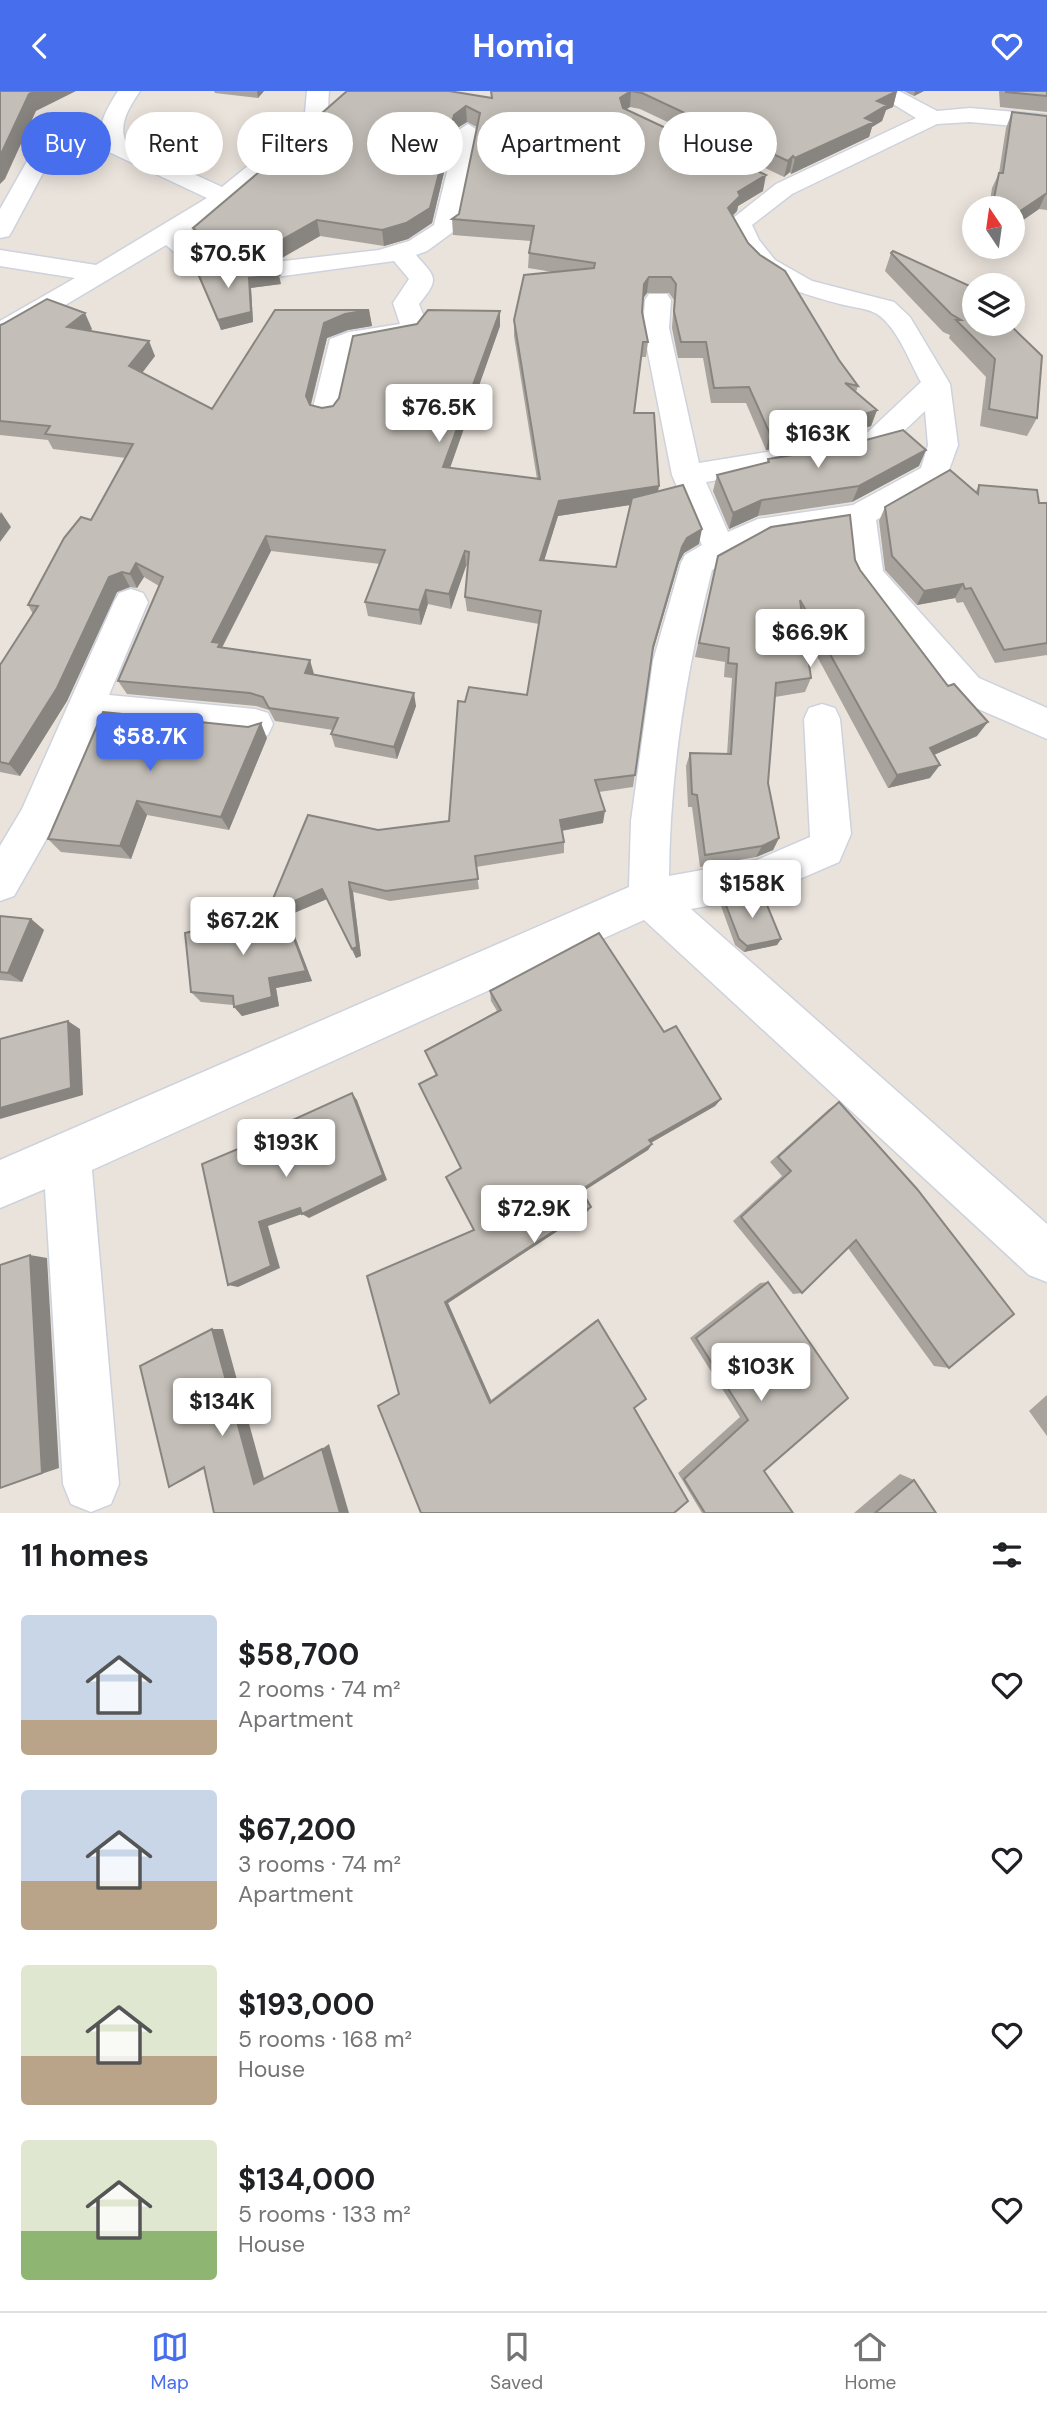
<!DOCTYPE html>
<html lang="en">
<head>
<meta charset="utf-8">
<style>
  body { margin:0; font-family:"DM Sans",sans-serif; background:#f2f2f2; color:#202124; height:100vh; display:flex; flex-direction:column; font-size:26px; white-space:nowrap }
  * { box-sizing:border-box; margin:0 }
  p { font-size:23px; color:#757577 }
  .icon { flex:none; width:38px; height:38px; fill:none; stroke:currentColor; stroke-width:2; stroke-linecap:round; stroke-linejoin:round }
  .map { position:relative; height:1422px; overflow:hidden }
  .drawer { display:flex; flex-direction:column; background:#fff; flex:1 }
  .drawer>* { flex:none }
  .guide { position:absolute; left:21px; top:21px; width:1006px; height:63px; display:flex; gap:14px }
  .needle { width:46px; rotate:347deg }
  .fabs { position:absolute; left:962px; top:105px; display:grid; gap:14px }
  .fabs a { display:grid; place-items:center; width:63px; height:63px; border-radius:50%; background:#fff; box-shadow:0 4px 18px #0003; font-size:35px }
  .price { position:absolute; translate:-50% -60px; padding:0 16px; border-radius:7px; background:#fff; color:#222; font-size:23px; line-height:46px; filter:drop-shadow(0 2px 4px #0008) }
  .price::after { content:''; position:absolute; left:50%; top:42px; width:21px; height:16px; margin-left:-10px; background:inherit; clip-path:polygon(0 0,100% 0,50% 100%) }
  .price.active { background:#476eec; color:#fff }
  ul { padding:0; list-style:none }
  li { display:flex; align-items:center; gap:21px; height:175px; padding:0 21px }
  li span { display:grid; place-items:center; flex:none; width:196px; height:140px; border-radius:7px; color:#555 }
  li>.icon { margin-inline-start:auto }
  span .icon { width:84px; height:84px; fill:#fffc; stroke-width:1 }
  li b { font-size:30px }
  h2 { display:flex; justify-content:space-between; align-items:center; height:84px; padding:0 21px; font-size:30px }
  .chip { padding:0 24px; border-radius:32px; background:#fff; box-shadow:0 4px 18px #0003; font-size:24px; line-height:63px }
  .chip.active { background:#476eec; color:#fff }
  header { display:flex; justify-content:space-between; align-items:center; height:91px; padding:0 21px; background:#476eec; color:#fff; font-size:32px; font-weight:700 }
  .dock { display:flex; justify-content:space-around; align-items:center; height:98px; border-top:2px solid #e0e0e0; background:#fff; font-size:19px; color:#757577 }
  .dock a { display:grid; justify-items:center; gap:4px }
  .dock .active { color:#476eec }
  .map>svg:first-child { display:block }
</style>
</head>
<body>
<header><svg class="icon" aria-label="back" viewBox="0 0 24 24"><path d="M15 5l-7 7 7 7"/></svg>Homiq<svg class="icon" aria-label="heart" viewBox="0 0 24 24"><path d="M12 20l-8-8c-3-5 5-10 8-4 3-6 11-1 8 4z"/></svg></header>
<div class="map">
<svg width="1047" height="1422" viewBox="0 0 1047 1422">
  <rect width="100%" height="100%" fill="#eae3dc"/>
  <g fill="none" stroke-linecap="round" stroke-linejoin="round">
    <defs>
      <g id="street">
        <path d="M 118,0 L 140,0 C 129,17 118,32 126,52 L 222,96 L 292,39 L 305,22 L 307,0 L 329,0 C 328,7 329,15 327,22 C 318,55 214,123 184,144 L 210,166 L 241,175 L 379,159 L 409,150 L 434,134 L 457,40 L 468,33 L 479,40 L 457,138 L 427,160 L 416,164 C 436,187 440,187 419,213 L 427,234 L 418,246 L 353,258 L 340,321 L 336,328 L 326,330 L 316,328 L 312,321 L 330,248 L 349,241 L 400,233 L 393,212 L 409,188 L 394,170 L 240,191 L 192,176 L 166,154 L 10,247 L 0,249 L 0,230 L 75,187 L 0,175 L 0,159 L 96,174 L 207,107 L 109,61 C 93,38 105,21 118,0 Z"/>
        <path d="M 872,0 L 899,0 L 937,20 L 970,17 L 1047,24 L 1047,38 L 970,31 L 937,33 L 792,103 L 752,134 L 759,149 L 775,169 L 812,190 L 894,211 L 910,226 L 950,293 L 958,354 L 945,390 L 876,429 L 883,480 L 979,587 L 1047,617 L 1047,648 L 953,607 L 855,493 L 851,484 L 846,437 L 765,449 L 712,479 C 686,580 670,680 669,785 L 757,769 L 810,746 L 804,628 L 809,617 L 822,613 L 835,617 L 840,628 L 851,743 L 839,771 L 760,805 L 691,818 L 1047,1133 L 1047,1191 L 1029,1184 L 644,829 L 92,1079 L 119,1393 L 111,1413 L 91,1421 L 71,1413 L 63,1393 L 45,1098 L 0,1117 L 0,1069 L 629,796 L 631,730 L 653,570 L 681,472 L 685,464 L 702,454 L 672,384 L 643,237 L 645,209 L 649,203 L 667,203 L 671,209 L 669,237 L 699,372 L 829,351 L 868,341 L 921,291 C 909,270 898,237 877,223 C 867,217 851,216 840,213 C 787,199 749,187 727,132 L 776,93 L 916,27 ZM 925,320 L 928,354 L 921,377 L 853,414 L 758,428 L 728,441 L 706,391 L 829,371 L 888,355 Z"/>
        <polygon points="41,58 52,65 12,140 9,145 0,147 0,118 30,65"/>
        <polygon points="131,498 143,502 148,511 109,604 255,618 268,622 273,633 268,644 255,648 97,632 51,740 14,805 0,810 0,755 22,718 114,511 119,502"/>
      </g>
    </defs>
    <use href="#street" stroke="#ced2dd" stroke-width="3"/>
    <use href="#street" fill="#fff" fill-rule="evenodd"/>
  </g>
  <g fill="#a8a39d" fill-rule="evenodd">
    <polygon points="214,0 264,0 258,7 215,2"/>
    <path d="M 491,0 L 897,0 L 893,16 L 886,19 L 882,30 L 872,36 L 869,46 L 791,83 L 790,81 L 784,86 L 640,18 L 630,16 L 626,18 L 763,100 L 738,115 L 737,120 L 732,125 L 748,152 L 858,295 L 856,301 L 877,319 L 871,335 L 828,348 L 766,359 L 746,312 L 711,312 L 703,267 L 678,267 L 672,237 L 674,209 L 669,202 L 647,202 L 643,207 L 642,221 L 648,251 L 646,266 L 641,266 L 634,322 L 659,395 L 658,400 L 699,453 L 684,462 L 679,471 L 652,564 L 633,696 L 599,701 L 603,732 L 562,740 L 564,751 L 564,762 L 476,776 L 479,798 L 390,810 L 353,801 L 361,865 L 356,867 L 327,808 L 287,825 L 312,890 L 276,897 L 279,915 L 242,925 L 233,914 L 201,911 L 191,901 L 267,822 L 378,739 L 449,730 L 465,611 L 527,604 L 539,533 L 467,520 L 465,506 L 468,475 L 466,475 L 451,518 L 428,513 L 421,534 L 368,525 L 365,511 L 380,473 L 271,460 L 222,557 L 314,583 L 416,615 L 397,668 L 335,656 L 331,643 L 333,639 L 275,630 L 269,619 L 256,615 L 127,603 L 118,590 L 159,495 L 144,486 L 137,497 L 130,496 L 117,501 L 67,610 L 20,685 L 0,681 L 0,574 L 33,523 L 28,514 L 91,429 L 126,367 L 53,358 L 48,349 L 0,344 L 0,234 L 92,238 L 90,240 L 155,265 L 142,282 L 212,318 L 369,219 L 372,235 L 348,239 L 327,247 L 311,314 L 322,317 L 333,315 L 500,220 L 500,235 L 450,377 L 537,388 L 514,245 L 514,229 L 553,181 L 528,177 L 529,162 L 531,150 L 453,144 L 452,128 L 459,123 L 477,36 L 467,31 L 454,39 L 432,132 L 408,148 L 384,155 L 320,145 L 280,168 L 241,172 L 211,164 L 198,152 L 193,137 L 282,61 L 281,58 L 491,7 ZM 630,414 L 616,476 L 544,469 L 558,425 Z"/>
    <polygon points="904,0 924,0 914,5"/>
    <polygon points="999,0 1047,0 1047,21 1000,16"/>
    <polygon points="1012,21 1047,25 1047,119 1039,118 1013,136 1013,117 989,117 992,97 999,82 1006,37"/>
    <polygon points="891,162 972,196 1037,327 1027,345 980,335 986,286 949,247 950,244 943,241 885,180"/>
    <polygon points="193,171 237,184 281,193 251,197 253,231 221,239"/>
    <polygon points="768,368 919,375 852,411 758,425 729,438 713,400 717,384 767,371"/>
    <polygon points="979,394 1039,412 1047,412 1047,564 995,572 963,511 957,512 955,507 917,514 885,479 879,430 885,416 976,400"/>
    <polygon points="718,465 855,469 860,479 977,645 934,664 930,687 888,697 805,543 811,587 805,601 775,606 768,692 779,747 773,759 756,766 700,776 692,716 688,716 686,675 690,662 727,663 732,587 724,586 725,571 695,566"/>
    <polygon points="267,647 229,739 147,724 131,768 61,761 48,748"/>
    <polygon points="724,809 781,848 777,854 744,861 735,854 721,815"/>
    <polygon points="0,825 31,828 44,839 22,891 0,889"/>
    <polygon points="490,900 664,941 721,1008 715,1015 651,1052 652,1053 648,1059 582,1101 588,1120 448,1212 491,1309 596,1229 598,1229 634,1317 674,1422 399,1303 474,1139 461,1077 436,984 425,960 497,920 491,910"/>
    <polygon points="839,1011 949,1277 934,1275 848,1157 802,1202 793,1203 733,1130 782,1085 770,1071 829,1018"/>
    <polygon points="768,1191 764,1380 793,1422 702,1422 678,1382 740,1326 690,1247 760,1192"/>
    <polygon points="1047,1304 1047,1345 1029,1320"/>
    <polygon points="900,1383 914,1389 936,1422 854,1422"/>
  </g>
  <g fill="#888580">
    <polygon points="36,0 76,0 36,20 5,88 0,93 0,65 29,3"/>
    <polygon points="257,0 264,0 258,7"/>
    <polygon points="631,0 630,16 619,23 620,7"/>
    <polygon points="897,0 893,16 886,19 882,30 872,36 869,46 791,83 795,67 865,27 877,10"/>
    <polygon points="915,0 924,0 914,5"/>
    <polygon points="466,15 467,31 454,39 432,132 408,148 384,155 382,139 454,24"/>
    <polygon points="793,65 790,81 784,86 788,70"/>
    <polygon points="766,84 763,100 738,115 737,120 725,133 728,117 738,101"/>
    <polygon points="1046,102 1039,118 1013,136 1013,125"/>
    <polygon points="317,129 320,145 280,168 241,172 237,157"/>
    <polygon points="279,184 281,193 251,197 253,231 221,239 218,229 249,187"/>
    <polygon points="649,186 647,202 642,209 644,193"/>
    <polygon points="369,219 372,235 348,239 327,247 309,320 306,305 324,232 345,223"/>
    <polygon points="500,220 500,235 445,391 443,376"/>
    <polygon points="85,222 92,238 74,251 67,236"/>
    <polygon points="149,250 155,265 135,291 129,275"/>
    <polygon points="877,319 871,335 828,348 766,359 770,343"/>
    <polygon points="926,359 919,375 852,411 859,395"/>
    <polygon points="659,395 656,410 558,425 540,483 540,469 559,410"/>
    <polygon points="762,409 758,425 729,438 733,422"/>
    <polygon points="1,421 11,436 0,451 0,423"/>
    <polygon points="702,438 699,453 684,462 679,471 650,569 653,556 682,456 687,447"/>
    <polygon points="266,445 271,460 220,560 212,551"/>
    <polygon points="465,460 466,475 451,518 449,503"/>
    <polygon points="136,472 144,486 137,497 130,483"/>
    <polygon points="122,481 130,496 117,501 67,610 20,685 9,673 109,486"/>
    <polygon points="963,493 955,507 917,514 924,500"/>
    <polygon points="426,499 428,513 421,534 419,519"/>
    <polygon points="310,569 314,583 310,595 305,582"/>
    <polygon points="414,602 416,615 397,668 394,656"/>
    <polygon points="988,631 977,645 920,670 930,657"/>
    <polygon points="261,632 267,647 229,739 221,726"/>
    <polygon points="940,674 930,687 888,697 897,684"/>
    <polygon points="137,710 147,724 131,768 120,755"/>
    <polygon points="605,720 603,732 559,740 560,729"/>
    <polygon points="779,747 773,759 756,766 762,755"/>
    <polygon points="349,791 353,801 361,865 356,867 352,858"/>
    <polygon points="322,798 327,808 287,825 312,890 276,897 279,915 242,925 234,916 269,887 267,822"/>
    <polygon points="31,828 44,839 22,891 8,882"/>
    <polygon points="781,848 777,854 744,861 747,855"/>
    <polygon points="68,930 80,938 83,1004 0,1028 0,1017"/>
    <polygon points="352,1002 357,1009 387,1089 309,1127 302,1123 268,1135 280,1177 238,1196 228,1194 259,1131"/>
    <polygon points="721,1008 715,1015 645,1055 649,1049"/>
    <polygon points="652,1053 648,1059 579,1103 581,1099"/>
    <polygon points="591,1116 588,1120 448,1212 491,1309 490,1312 445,1211"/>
    <polygon points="30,1164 47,1167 59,1377 0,1397"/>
    <polygon points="212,1238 223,1238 264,1387 254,1393"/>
    <polygon points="329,1353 349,1422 340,1422 322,1358"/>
    <polygon points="216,1371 182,1390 169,1396 204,1376"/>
  </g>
  <g fill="#c3beb7" stroke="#888580" stroke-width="2">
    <polygon points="0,0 36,0 29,3 0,65"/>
    <polygon points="347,0 449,0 492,7 491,0 897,0 877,10 887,14 865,27 874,31 795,67 793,65 788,70 642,2 631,0 620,7 623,17 766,84 738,101 740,105 728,117 748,152 760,164 785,180 839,269 858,295 845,292 877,319 834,333 770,343 749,296 714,297 706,251 681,251 674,221 676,193 671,186 649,186 644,193 642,221 648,251 643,251 634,322 654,322 659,395 559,410 540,469 616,476 632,407 683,394 702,438 687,447 682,456 653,556 635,684 595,689 605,720 560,729 564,751 475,765 478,788 386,800 349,791 357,856 352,858 322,798 267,822 308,724 378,739 449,730 458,610 465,611 469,596 527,604 541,520 465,506 469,461 465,460 449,503 426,499 419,519 365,511 385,459 266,445 212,551 220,552 218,556 310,569 305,582 414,602 394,656 331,643 338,627 269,617 263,606 250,602 118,590 163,486 136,472 130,483 122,481 109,486 57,597 9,673 0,671 0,574 38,515 28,514 64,447 81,426 91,429 133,353 45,343 50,335 0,330 0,234 3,233 47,208 85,222 67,236 149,250 129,275 212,318 275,219 369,219 345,223 324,232 306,305 310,314 322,317 333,315 339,307 353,245 417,233 428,219 500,220 443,376 540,388 514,229 524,184 594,177 595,172 529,162 534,135 452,128 459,123 480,22 466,15 454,24 430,117 406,132 382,139 317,129 276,152 237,157 207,148 193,137 285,59 281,58"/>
    <polygon points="1006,0 1047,0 1047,5 1006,1"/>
    <polygon points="1012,21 1047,25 1047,102 1013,125 1013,117 992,117 999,82 1003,82"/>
    <polygon points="893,160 972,196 975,199 975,233 1009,233 1042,265 1037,327 989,318 995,268 956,229 961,229 951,223 891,162"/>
    <polygon points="193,171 237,184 274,179 279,184 249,187 251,221 218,229"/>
    <polygon points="903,339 926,359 859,395 762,409 733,422 717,384 769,371 768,368 836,357"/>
    <polygon points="950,379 978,403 979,394 1037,399 1039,412 1047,412 1047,552 1004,559 971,497 965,498 963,493 924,500 892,465 885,416"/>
    <polygon points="850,424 855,469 860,479 948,595 954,593 988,631 930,657 940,674 897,684 800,509 811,587 776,592 768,692 779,747 762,755 705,764 697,704 692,703 690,662 731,663 737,573 728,572 729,557 699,552 718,465 771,436"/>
    <polygon points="103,621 248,636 261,632 221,726 137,710 120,755 48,748"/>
    <polygon points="762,802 781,848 747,855 739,848 724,809"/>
    <polygon points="283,818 306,880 269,887 272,906 234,916 233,905 191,901 185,842"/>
    <polygon points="0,825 31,828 8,882 0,881"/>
    <polygon points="599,842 664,941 676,935 721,1008 649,1049 652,1053 581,1099 591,1116 445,1211 490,1312 598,1229 646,1308 634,1317 688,1410 674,1422 421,1422 378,1315 399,1303 367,1185 474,1139 446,1086 461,1077 419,993 437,984 425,960 501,919 490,900"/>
    <polygon points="68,930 71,997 0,1017 0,948"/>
    <polygon points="352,1002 383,1084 302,1123 300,1117 259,1131 271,1175 228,1194 202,1073 288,1037 286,1032"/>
    <polygon points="839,1011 917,1098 1014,1223 949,1277 856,1149 802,1202 741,1126 791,1080 778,1066"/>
    <polygon points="30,1164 42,1382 0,1397 0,1174"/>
    <polygon points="768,1191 848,1307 764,1380 793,1422 705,1422 684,1388 748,1329 696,1247"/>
    <polygon points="212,1238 254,1393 322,1358 340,1422 214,1422 204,1376 169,1396 140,1275"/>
    <polygon points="914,1389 936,1422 875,1422"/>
  </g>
</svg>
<div class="fabs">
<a><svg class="needle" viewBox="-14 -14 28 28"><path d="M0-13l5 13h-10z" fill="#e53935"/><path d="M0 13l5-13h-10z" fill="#757577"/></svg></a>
<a><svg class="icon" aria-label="layers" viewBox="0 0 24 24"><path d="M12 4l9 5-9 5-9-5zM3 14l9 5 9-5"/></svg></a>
</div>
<b class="price" style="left:228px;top:199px">$70.5K</b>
<b class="price" style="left:439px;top:353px">$76.5K</b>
<b class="price" style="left:818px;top:379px">$163K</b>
<b class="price" style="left:810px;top:578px">$66.9K</b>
<b class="price active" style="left:150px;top:682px">$58.7K</b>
<b class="price" style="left:752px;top:829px">$158K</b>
<b class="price" style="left:243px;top:866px">$67.2K</b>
<b class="price" style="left:286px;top:1088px">$193K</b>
<b class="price" style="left:534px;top:1154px">$72.9K</b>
<b class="price" style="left:761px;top:1312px">$103K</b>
<b class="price" style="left:222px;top:1347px">$134K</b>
<div class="guide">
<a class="chip active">Buy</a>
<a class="chip">Rent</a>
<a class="chip">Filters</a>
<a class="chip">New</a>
<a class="chip">Apartment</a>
<a class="chip">House</a>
</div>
</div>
<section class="drawer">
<h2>11 homes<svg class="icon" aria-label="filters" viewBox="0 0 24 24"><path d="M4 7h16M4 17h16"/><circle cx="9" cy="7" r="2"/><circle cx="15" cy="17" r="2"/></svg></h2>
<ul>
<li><span style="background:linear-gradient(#c9d6e8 75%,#b9a48a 0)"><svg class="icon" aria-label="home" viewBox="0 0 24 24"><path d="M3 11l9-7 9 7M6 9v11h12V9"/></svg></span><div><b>$58,700</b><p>2 rooms · 74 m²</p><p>Apartment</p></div><svg class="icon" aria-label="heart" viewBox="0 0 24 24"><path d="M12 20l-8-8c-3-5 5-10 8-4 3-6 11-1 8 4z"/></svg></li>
<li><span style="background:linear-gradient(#c9d6e8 65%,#b9a48a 0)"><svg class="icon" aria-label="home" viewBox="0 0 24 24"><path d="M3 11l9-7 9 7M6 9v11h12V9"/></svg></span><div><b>$67,200</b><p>3 rooms · 74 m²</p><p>Apartment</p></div><svg class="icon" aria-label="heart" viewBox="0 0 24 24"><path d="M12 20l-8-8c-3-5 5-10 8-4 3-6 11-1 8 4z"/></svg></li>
<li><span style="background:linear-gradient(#dfe7d0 65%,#b9a48a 0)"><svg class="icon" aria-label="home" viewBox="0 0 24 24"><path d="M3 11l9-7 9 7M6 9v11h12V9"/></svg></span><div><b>$193,000</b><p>5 rooms · 168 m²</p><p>House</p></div><svg class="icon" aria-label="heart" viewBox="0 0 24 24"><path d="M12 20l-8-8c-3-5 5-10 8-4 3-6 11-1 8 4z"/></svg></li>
<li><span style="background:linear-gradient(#dfe7d0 65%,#8fb573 0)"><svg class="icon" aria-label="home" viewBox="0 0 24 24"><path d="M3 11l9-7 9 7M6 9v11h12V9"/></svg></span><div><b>$134,000</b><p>5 rooms · 133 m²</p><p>House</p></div><svg class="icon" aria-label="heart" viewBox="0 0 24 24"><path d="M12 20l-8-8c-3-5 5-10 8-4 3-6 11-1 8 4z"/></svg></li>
</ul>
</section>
<nav class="dock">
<a class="active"><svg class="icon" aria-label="map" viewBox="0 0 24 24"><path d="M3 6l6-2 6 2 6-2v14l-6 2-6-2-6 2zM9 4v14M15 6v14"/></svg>Map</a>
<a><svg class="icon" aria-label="saved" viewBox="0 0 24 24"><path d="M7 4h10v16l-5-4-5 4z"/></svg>Saved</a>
<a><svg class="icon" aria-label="home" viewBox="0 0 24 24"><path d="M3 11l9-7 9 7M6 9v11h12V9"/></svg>Home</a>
</nav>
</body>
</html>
